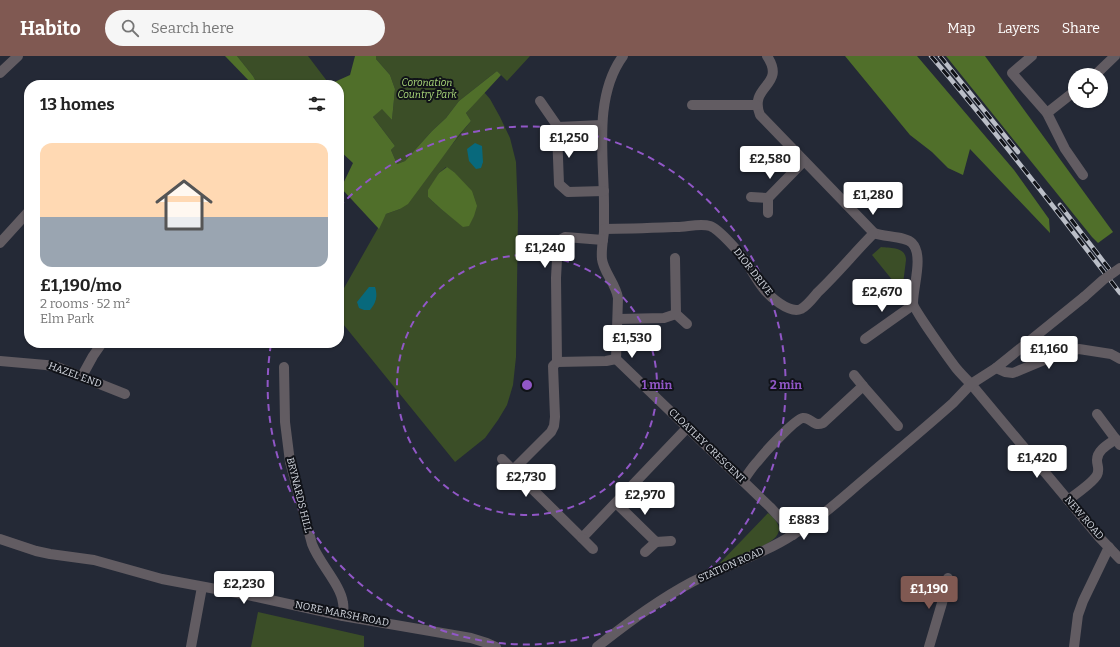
<!DOCTYPE html>
<html lang="en">
<head>
<meta charset="utf-8">
<style>
  body { margin:0; font-family:Bitter,serif; background:#f6f6f6; color:#222; height:100vh; display:flex; flex-direction:column; font-size:15px; white-space:nowrap }
  * { box-sizing:border-box; margin:0 }
  p { font-size:13px; color:#767676 }
  .icon { flex:none; width:22px; height:22px; fill:none; stroke:currentColor; stroke-width:2; stroke-linecap:round; stroke-linejoin:round }
  .map { position:relative; flex:1; overflow:hidden }
  .panel { position:absolute; left:24px; top:24px; width:320px; height:268px; display:flex; flex-direction:column; background:#fff; border-radius:16px; box-shadow:0 1px 3px #0004 }
  .panel>* { flex:none }
  .tools { position:absolute; left:1068px; top:12px; display:grid; gap:8px }
  .tools a { display:grid; place-items:center; width:40px; height:40px; border-radius:50%; background:#fff; box-shadow:0 1px 3px #0004; font-size:20px }
  .price { position:absolute; translate:-50% -34px; padding:0 9px; border-radius:4px; background:#fff; color:#222; font-size:13px; line-height:26px; filter:drop-shadow(0 1px 2px #0008) }
  .price::after { content:''; position:absolute; left:50%; top:24px; width:12px; height:9px; margin-left:-6px; background:inherit; clip-path:polygon(0 0,100% 0,50% 100%) }
  .price.current { background:#805952; color:#fff }
  ul { padding:0; list-style:none }
  li { display:grid; align-content:center; gap:8px; height:212px; padding:0 16px }
  li+li { border-top:1px solid #e0e0e0 }
  li span { display:grid; place-items:center; height:124px; border-radius:12px; color:#555 }
  li>.icon { margin-inline-start:auto }
  span .icon { width:72px; height:72px; fill:#fffc; stroke-width:1 }
  li b { font-size:17px }
  h2 { display:flex; justify-content:space-between; align-items:center; height:48px; padding:0 16px; font-size:17px }
  header { display:flex; align-items:center; gap:24px; box-sizing:border-box; height:56px; padding:0 20px; background:#805952; color:#fff }
  header strong { font-size:19px }
  nav { display:flex; gap:22px; margin-inline-start:auto; font-size:14px }
  .search { width:280px; height:36px; background:#f6f6f6; display:flex; align-items:center; gap:10px; box-sizing:border-box; padding:0 14px; border-radius:22px; color:#767676; font-size:15px }
  .map>svg:first-child { display:block }
</style>
</head>
<body>
<header>
<strong>Habito</strong>
<div class="search"><svg class="icon" aria-label="search" viewBox="0 0 24 24"><circle cx="10" cy="10" r="6"/><path d="M15 15l6 6"/></svg>Search here</div>
<nav><a>Map</a><a>Layers</a><a>Share</a></nav>
</header>
<div class="map">
<svg width="1120" height="591" viewBox="0 0 1120 591">
  <rect width="100%" height="100%" fill="#242936"/>
  <g fill="#3b4e27" fill-rule="evenodd">
    <polygon points="237,0 308,0 330,29 258,29 253,20"/>
    <polygon points="376,0 530,0 507,25 497,15 459,45 446,62 432,75 405,105 397,108 391,94 395,90 373,61 382,52 392,64 395,33 390,19 376,3"/>
    <path d="M 484,36 L 490,43 L 500,61 L 510,82 L 516,106 L 518,158 L 516,301 L 513,329 L 507,349 L 498,364 L 485,382 L 455,406 L 339,263 L 339,241 L 386,158 L 400,153 L 471,65 L 466,57 ZM 446,111 L 454,116 L 463,170 L 441,153 L 428,141 L 439,117 Z"/>
    <path d="M 881,191 C 891,192 906,191 906,204 L 902,236 L 872,199 Z"/>
    <path d="M 768,457 C 794,478 768,488 749,496 C 739,500 729,504 719,508 Z"/>
    <polygon points="258,556 364,580 364,591 251,591"/>
  </g>
  <g fill="#506f2a">
    <polygon points="225,0 237,0 253,20 258,29 253,29"/>
    <polygon points="355,0 376,0 376,3 390,19 395,33 392,64 382,53 373,61 395,90 391,94 397,108 405,105 432,75 446,62 459,45 497,15 501,19 466,57 471,65 459,79 408,148 400,153 386,158 379,173 341,132 353,107 339,94 339,29 330,29 330,28 350,19"/>
    <polygon points="845,0 917,0 1014,114 1049,163 1050,177 970,93 963,119 948,112 932,96 910,79"/>
    <polygon points="946,0 985,0 1113,176 1098,187 1092,181"/>
    <polygon points="447,111 454,116 472,135 477,150 474,160 469,170 463,171 441,153 428,141 428,134 439,117"/>
  </g>
  <g fill="#08697c">
    <polygon points="475,87 482,90 483,106 481,112 476,113 469,105 467,93"/>
    <path d="M 369,231 L 375,231 C 378,240 376,247 370,254 L 364,254 L 359,252 L 357,246 Z"/>
  </g>
  <g fill="none" stroke-linecap="round" stroke-linejoin="round">
    <g stroke="#625c62" stroke-width="10">
      <path d="M 623,0 C 593,41 604,101 604,148 C 604,157 604,166 604,176 C 603,184 601,194 602,203 C 603,215 616,228 618,242 L 616,303 L 770,451 L 783,465 L 793,479"/>
      <path d="M 767,0 C 787,30 748,29 760,59 L 874,177 C 884,181 906,180 912,187 C 924,199 913,231 913,247 C 913,253 950,304 956,312 C 961,318 966,323 971,328"/>
      <polyline points="1032,0 1012,17 1047,57 1065,93 1083,119"/>
      <polyline points="0,17 18,0"/>
      <polyline points="1095,19 1115,0"/>
      <polyline points="540,45 558,71"/>
      <polyline points="692,49 757,49"/>
      <polyline points="1047,57 1075,35"/>
      <polyline points="602,69 558,71 557,76 559,128 568,136 604,135"/>
      <polyline points="751,141 768,142"/>
      <polyline points="768,157 768,142 804,105"/>
      <path d="M 604,173 C 628,173 652,172 677,171 C 687,171 700,167 710,170 C 719,173 741,198 746,206 C 752,215 757,224 763,232 C 769,240 789,258 801,253 C 807,250 813,242 818,236 C 838,217 855,196 874,177"/>
      <polyline points="544,185 558,185"/>
      <polyline points="0,187 29,155"/>
      <polyline points="676,258 687,268"/>
      <polyline points="618,263 664,262 676,258 675,202"/>
      <polyline points="865,283 913,249"/>
      <polyline points="616,303 606,305 557,306 553,310 555,361 554,370 551,376 513,414 582,482 687,372"/>
      <polyline points="0,305 46,309 57,311 125,338"/>
      <polyline points="557,306 556,222 558,185 565,181 603,184"/>
      <path d="M 284,311 L 285,366 L 290,406 L 312,488 C 319,507 341,529 343,547 C 344,551 343,555 343,560"/>
      <polyline points="996,312 1005,316 1013,317 1054,300 1079,293 1111,298 1120,303"/>
      <polyline points="854,319 863,330"/>
      <polyline points="82,320 93,300 102,287"/>
      <polyline points="1097,358 1120,389"/>
      <polyline points="502,403 513,414"/>
      <path d="M 743,425 C 748,418 752,411 758,405 C 764,397 795,363 803,362 C 811,361 812,371 823,367 L 863,330 L 898,370"/>
      <path d="M 1068,444 C 1075,439 1094,425 1097,419 C 1100,413 1097,410 1097,404 C 1097,394 1109,388 1116,383"/>
      <polyline points="616,447 656,486 671,485"/>
      <polyline points="582,482 593,493"/>
      <polyline points="645,496 656,486"/>
      <polyline points="191,591 202,531"/>
      <polyline points="929,591 942,547 948,522"/>
      <polyline points="1074,591 1078,559 1083,545 1109,491"/>
    </g>
    <g stroke="#625c62" stroke-width="10">
      <polyline points="971,328 1099,481 1120,503"/>
      <polyline points="0,483 36,495 50,498 94,504 162,523 248,539 343,560 471,582 487,587 496,591"/>
      <path d="M 597,591 C 627,567 658,544 692,526 C 726,509 762,499 794,478 C 821,462 844,440 868,420 C 896,396 925,372 953,347 L 971,328 L 996,312 L 1084,241"/>
    </g>
    <defs>
      <g id="rail">
        <path d="M 931,0 C 997,77 1059,157 1120,237"/>
        <polyline points="940,0 1018,96"/>
        <polyline points="1060,149 1110,214"/>
      </g>
    </defs>
    <use href="#rail" stroke="#babec7" stroke-width="4.5"/>
    <use href="#rail" stroke="#101218" stroke-width="3" stroke-dasharray="9" stroke-linecap="butt"/>
    <polyline stroke="#625c62" stroke-width="10" points="1084,241 1103,224 1120,212"/>
  </g>
  <g fill="none" stroke="#9157c7" stroke-width="2" stroke-dasharray="7 5">
    <circle cx="527" cy="329" r="130"/>
    <path d="M339 151A259 259 0 1 1 271 288"/>
  </g>
  <g text-anchor="middle" dominant-baseline="central" stroke-width="4" stroke-linejoin="round" paint-order="stroke">
    <g font-size="10" font-style="italic" fill="#acdb7b" stroke="#101218">
      <text x="427" y="27">Coronation<tspan x="427" dy="12">Country Park</tspan></text>
    </g>
    <g font-size="10" fill="#d4d8e0" stroke="#101218">
      <text transform="translate(753 216) rotate(52)">DIOR DRIVE</text>
      <text transform="translate(75 319) rotate(20)">HAZEL END</text>
      <text transform="translate(707 390) rotate(44)">CLOATLEY CRESCENT</text>
      <text transform="translate(299 439) rotate(76)">BRYNARDS HILL</text>
      <text transform="translate(1084 462) rotate(49)">NEW ROAD</text>
      <text transform="translate(731 509) rotate(-24)">STATION ROAD</text>
      <text transform="translate(342 558) rotate(11)">NORE MARSH ROAD</text>
    </g>
  </g>
  <circle cx="527" cy="329" r="6" fill="#9157c7" stroke="#101218" stroke-width="2"/>
  <g font-size="12" text-anchor="middle" font-weight="bold" fill="#9157c7" stroke="#101218" stroke-width="4" stroke-linejoin="round" paint-order="stroke">
    <text x="657" y="333">1 min</text>
    <text x="786" y="333">2 min</text>
  </g>
</svg>
<div class="tools">
<a><svg class="icon" aria-label="locate" viewBox="0 0 24 24"><circle cx="12" cy="12" r="6"/><path d="M12 2v4M12 18v4M2 12h4M18 12h4"/></svg></a>
</div>
<b class="price" style="left:569px;top:103px">£1,250</b>
<b class="price" style="left:770px;top:124px">£2,580</b>
<b class="price" style="left:873px;top:160px">£1,280</b>
<b class="price" style="left:545px;top:213px">£1,240</b>
<b class="price" style="left:882px;top:257px">£2,670</b>
<b class="price" style="left:632px;top:303px">£1,530</b>
<b class="price" style="left:1049px;top:314px">£1,160</b>
<b class="price" style="left:1037px;top:423px">£1,420</b>
<b class="price" style="left:526px;top:442px">£2,730</b>
<b class="price" style="left:645px;top:460px">£2,970</b>
<b class="price" style="left:804px;top:485px">£883</b>
<b class="price" style="left:244px;top:549px">£2,230</b>
<b class="price current" style="left:929px;top:554px">£1,190</b>
<section class="panel">
<h2>13 homes<svg class="icon" aria-label="filters" viewBox="0 0 24 24"><path d="M4 7h16M4 17h16"/><circle cx="9" cy="7" r="2"/><circle cx="15" cy="17" r="2"/></svg></h2>
<ul>
<li><span style="background:linear-gradient(#ffd9b3 60%,#9aa5b1 0)"><svg class="icon" aria-label="home" viewBox="0 0 24 24"><path d="M3 11l9-7 9 7M6 9v11h12V9"/></svg></span><div><b>£1,190/mo</b><p>2 rooms · 52 m²</p><p>Elm Park</p></div></li>
</ul>
</section>
</div>
</body>
</html>
